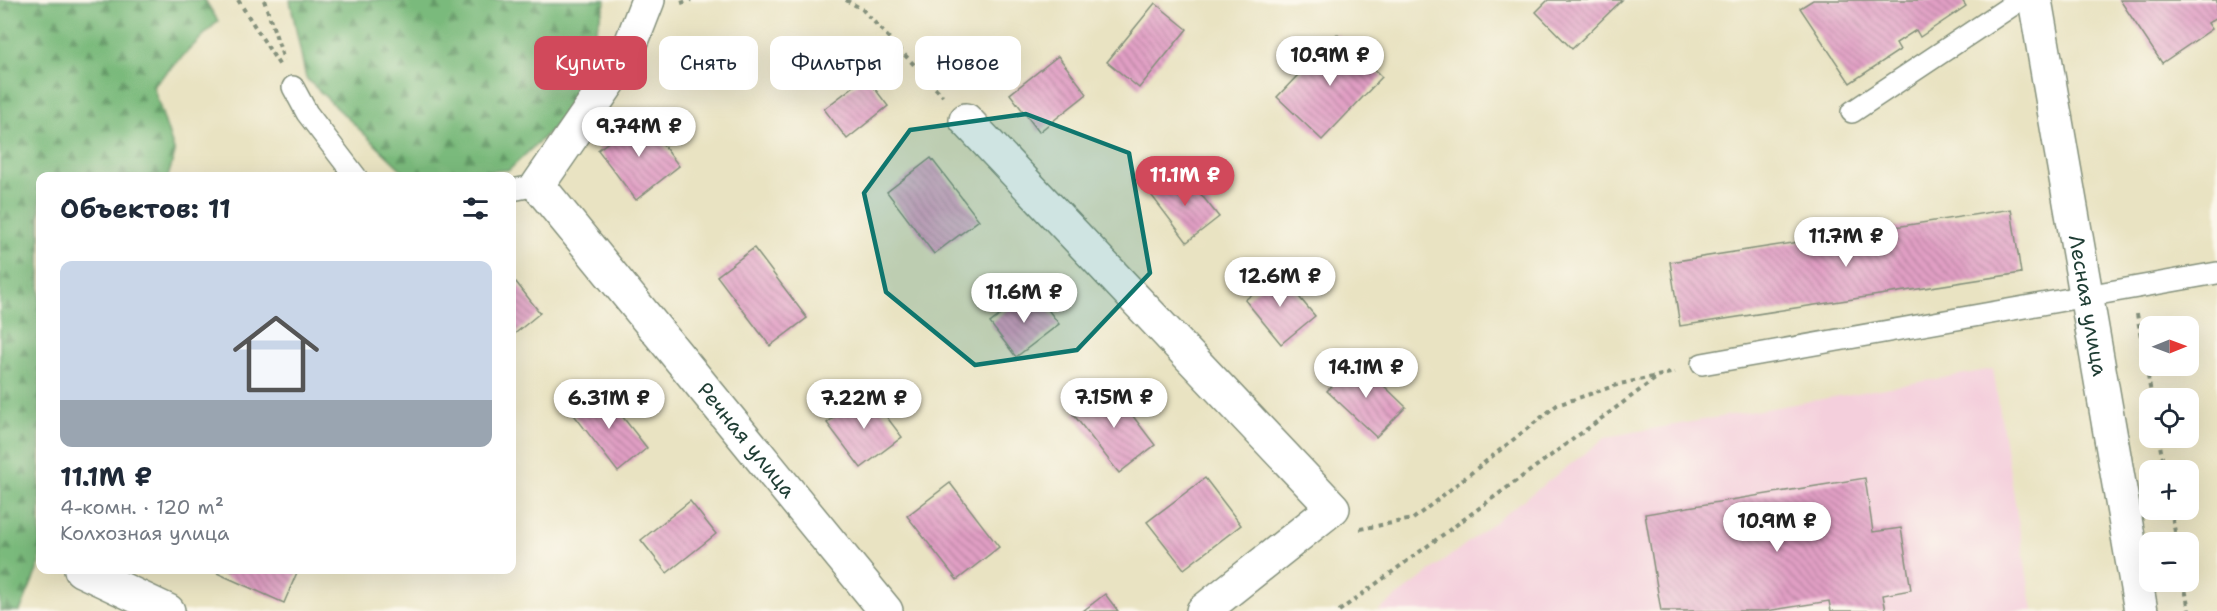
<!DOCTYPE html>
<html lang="ru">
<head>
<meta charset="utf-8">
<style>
  body { margin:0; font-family:"Shantell Sans",sans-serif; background:#f6f6f7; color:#1f2937; height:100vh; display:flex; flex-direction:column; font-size:22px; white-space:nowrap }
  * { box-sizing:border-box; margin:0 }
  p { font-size:20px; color:#747a83 }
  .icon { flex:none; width:33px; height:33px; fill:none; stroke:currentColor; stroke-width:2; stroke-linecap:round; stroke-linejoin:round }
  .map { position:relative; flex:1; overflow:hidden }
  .details { position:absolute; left:36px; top:172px; width:480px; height:402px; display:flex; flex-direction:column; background:#fff; border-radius:12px; box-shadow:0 6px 24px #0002 }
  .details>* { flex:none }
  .top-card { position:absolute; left:534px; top:36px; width:570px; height:54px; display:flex; gap:12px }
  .needle { width:39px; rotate:89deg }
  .tools { position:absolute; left:2139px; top:316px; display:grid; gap:12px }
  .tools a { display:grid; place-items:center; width:60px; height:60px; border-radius:12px; background:#fff; box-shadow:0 6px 24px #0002; font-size:30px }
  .price { position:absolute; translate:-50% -51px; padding:0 14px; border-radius:21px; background:#fff; color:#222; font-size:20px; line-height:39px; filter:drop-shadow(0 2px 3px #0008) }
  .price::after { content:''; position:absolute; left:50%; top:36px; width:18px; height:14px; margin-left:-9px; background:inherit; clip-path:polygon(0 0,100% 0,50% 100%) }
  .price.on { background:#d1495b; color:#fff }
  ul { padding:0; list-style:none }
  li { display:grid; align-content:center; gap:12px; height:318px; padding:0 24px }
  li+li { border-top:2px solid #e0e1e3 }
  li span { display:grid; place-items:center; height:186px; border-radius:12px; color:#555 }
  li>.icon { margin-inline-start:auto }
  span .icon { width:108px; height:108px; fill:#fffc; stroke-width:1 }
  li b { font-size:26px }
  h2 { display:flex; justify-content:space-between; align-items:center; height:72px; padding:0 24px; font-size:26px }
  .tag { padding:0 21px; border-radius:12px; background:#fff; box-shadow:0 6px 24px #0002; font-size:21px; line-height:54px }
  .tag.on { background:#d1495b; color:#fff }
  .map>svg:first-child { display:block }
</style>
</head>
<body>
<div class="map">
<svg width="2217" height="611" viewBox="0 0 2217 611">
  <defs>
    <pattern id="forest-firs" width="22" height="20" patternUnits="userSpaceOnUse" patternTransform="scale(1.5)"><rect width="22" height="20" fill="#7aba7c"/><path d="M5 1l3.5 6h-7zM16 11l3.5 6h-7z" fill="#639866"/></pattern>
    <pattern id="building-back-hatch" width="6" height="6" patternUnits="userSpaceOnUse" patternTransform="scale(1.5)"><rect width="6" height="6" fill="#e19fc4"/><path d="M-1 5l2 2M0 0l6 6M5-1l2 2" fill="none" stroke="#b683a0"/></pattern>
  </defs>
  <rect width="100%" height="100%" fill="#fbf7ec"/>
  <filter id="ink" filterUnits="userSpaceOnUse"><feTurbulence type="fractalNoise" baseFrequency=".0167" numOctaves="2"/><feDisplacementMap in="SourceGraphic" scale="12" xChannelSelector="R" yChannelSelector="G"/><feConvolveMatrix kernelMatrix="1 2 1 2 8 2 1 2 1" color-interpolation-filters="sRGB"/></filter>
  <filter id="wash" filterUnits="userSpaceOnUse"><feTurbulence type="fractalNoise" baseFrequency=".008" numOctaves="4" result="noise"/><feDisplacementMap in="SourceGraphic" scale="24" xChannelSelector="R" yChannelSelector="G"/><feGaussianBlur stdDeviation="1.35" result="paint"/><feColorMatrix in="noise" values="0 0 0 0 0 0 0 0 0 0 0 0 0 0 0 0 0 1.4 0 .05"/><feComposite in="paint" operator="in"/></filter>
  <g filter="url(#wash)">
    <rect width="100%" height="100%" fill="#e9e3c2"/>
    <polygon fill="#f4cfdc" points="1993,369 2033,611 1378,611 1606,437"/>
    <g fill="url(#forest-firs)" stroke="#4c7c58" stroke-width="1.5">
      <polygon points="0,0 205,0 218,21 153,86 175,153 168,177 40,177 40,563 20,611 0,611"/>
      <polygon points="290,0 606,0 568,114 509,170 408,176 306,78"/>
    </g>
    <g id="blocks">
      <g fill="url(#building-back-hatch)">
        <polygon points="1548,0 1622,0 1572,49 1536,12"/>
        <polygon points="1813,0 1962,0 1966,6 1920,37 1916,30 1896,43 1900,50 1850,83 1800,8"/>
        <polygon points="2120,0 2217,0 2217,17 2208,23 2212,29 2162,63"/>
        <polygon points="1155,3 1187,29 1139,88 1107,62"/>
        <polygon points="1337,34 1382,77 1322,140 1277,97"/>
        <polygon points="1058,56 1087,94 1039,132 1010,94"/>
        <polygon points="866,77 888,106 847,139 824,109"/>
        <polygon points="642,117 679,166 636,200 598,150"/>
        <polygon points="931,158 979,220 934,254 887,192"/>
        <polygon points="1183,172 1219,217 1187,242 1152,196"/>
        <polygon points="2011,209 2021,273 1680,326 1670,262"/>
        <polygon points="754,248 807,318 770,346 717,276"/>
        <polygon points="1279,273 1315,316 1281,344 1245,300"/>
        <polygon points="516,282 540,313 512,336 512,285"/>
        <polygon points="1033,290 1059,324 1016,357 990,323"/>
        <polygon points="1357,360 1406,407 1376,437 1327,391"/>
        <polygon points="1110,386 1155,445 1119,473 1073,414"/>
        <polygon points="600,388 647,448 618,472 571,411"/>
        <polygon points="867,391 902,437 861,468 827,423"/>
        <polygon points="1205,478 1241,525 1184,569 1147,522"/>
        <polygon points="1865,478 1873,532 1901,528 1911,590 1883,595 1886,611 1831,611 1829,601 1766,611 1661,611 1645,514"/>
        <polygon points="950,483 999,547 957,580 907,516"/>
        <polygon points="690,501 716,534 667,573 641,540"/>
        <polygon points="218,570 298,570 284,603 217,573"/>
        <polygon points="1105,594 1118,611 1083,611"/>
      </g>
    </g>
  </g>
  <g filter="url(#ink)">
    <use href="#blocks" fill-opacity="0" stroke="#84907b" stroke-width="1.5"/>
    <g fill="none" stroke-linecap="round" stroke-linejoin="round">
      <defs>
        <g id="lane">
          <polyline points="293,87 307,113 356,177"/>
          <polyline points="1852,112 2020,0"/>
          <polyline points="512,190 538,185"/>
          <polyline points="1702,364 2217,273"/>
        </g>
        <g id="street">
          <path id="s1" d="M 648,0 L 625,59 L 538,185 L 886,611"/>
          <path id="s2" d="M 2035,0 L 2141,611"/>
          <polyline points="966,120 1333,508 1203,611"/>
          <polyline points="81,570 168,611"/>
        </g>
      </defs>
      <use href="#lane" stroke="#84907b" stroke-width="24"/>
      <use href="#street" stroke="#84907b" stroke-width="36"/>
      <g stroke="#84907b" stroke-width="4" stroke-dasharray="4.5 4.5" stroke-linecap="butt">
        <polyline points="238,0 280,66"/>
        <polyline points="264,0 284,60"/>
        <polyline points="846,0 862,9 943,96"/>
        <polyline points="681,3 691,0"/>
        <polyline points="2137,314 2152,399"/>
        <polyline points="2159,438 2164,471"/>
        <polyline points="2171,510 2177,543"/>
        <polyline points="1360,529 1413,519 1557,405 1620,384 1675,372"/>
        <polyline points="2184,582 2189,611"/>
        <polyline points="1339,611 1655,379"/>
      </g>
      <use href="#lane" stroke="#fff" stroke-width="21"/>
      <use href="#street" stroke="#fff" stroke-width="33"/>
    </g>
  </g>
  <path fill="#0f766e" fill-opacity="0.2" stroke="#0f766e" stroke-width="4.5" stroke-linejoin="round" d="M 1026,114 L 1129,153 L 1150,273 L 1077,350 L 975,365 L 886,292 L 864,193 L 910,130 Z"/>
  <g text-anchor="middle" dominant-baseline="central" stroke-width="4.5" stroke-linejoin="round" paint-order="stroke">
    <g font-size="21" fill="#1f3d34" stroke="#fbf7ec">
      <text stroke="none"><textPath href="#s2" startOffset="310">Лесная улица</textPath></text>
      <text stroke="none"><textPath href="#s1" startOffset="546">Речная улица</textPath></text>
    </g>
  </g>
</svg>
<div class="tools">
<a><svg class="needle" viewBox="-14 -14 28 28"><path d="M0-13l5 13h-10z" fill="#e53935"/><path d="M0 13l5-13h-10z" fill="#747a83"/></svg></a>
<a><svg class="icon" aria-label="locate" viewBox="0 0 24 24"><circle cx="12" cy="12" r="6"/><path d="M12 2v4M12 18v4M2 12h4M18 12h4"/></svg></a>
<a>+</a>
<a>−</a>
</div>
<b class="price" style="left:1330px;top:87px">10.9M ₽</b>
<b class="price" style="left:639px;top:158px">9.74M ₽</b>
<b class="price on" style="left:1185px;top:207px">11.1M ₽</b>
<b class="price" style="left:1846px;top:268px">11.7M ₽</b>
<b class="price" style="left:1280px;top:308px">12.6M ₽</b>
<b class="price" style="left:1024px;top:324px">11.6M ₽</b>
<b class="price" style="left:1366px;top:399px">14.1M ₽</b>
<b class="price" style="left:1114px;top:429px">7.15M ₽</b>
<b class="price" style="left:609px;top:430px">6.31M ₽</b>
<b class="price" style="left:864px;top:430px">7.22M ₽</b>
<b class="price" style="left:1777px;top:553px">10.9M ₽</b>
<div class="top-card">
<a class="tag on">Купить</a>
<a class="tag">Снять</a>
<a class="tag">Фильтры</a>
<a class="tag">Новое</a>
</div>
<section class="details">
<h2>Объектов: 11<svg class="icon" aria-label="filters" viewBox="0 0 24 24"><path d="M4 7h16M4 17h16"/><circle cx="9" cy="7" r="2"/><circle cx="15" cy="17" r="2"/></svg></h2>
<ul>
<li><span style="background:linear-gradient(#c9d6e8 75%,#9aa5b1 0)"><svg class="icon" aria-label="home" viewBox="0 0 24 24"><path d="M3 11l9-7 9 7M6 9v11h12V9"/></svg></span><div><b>11.1M ₽</b><p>4-комн. · 120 m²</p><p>Колхозная улица</p></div></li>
</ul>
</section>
</div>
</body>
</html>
